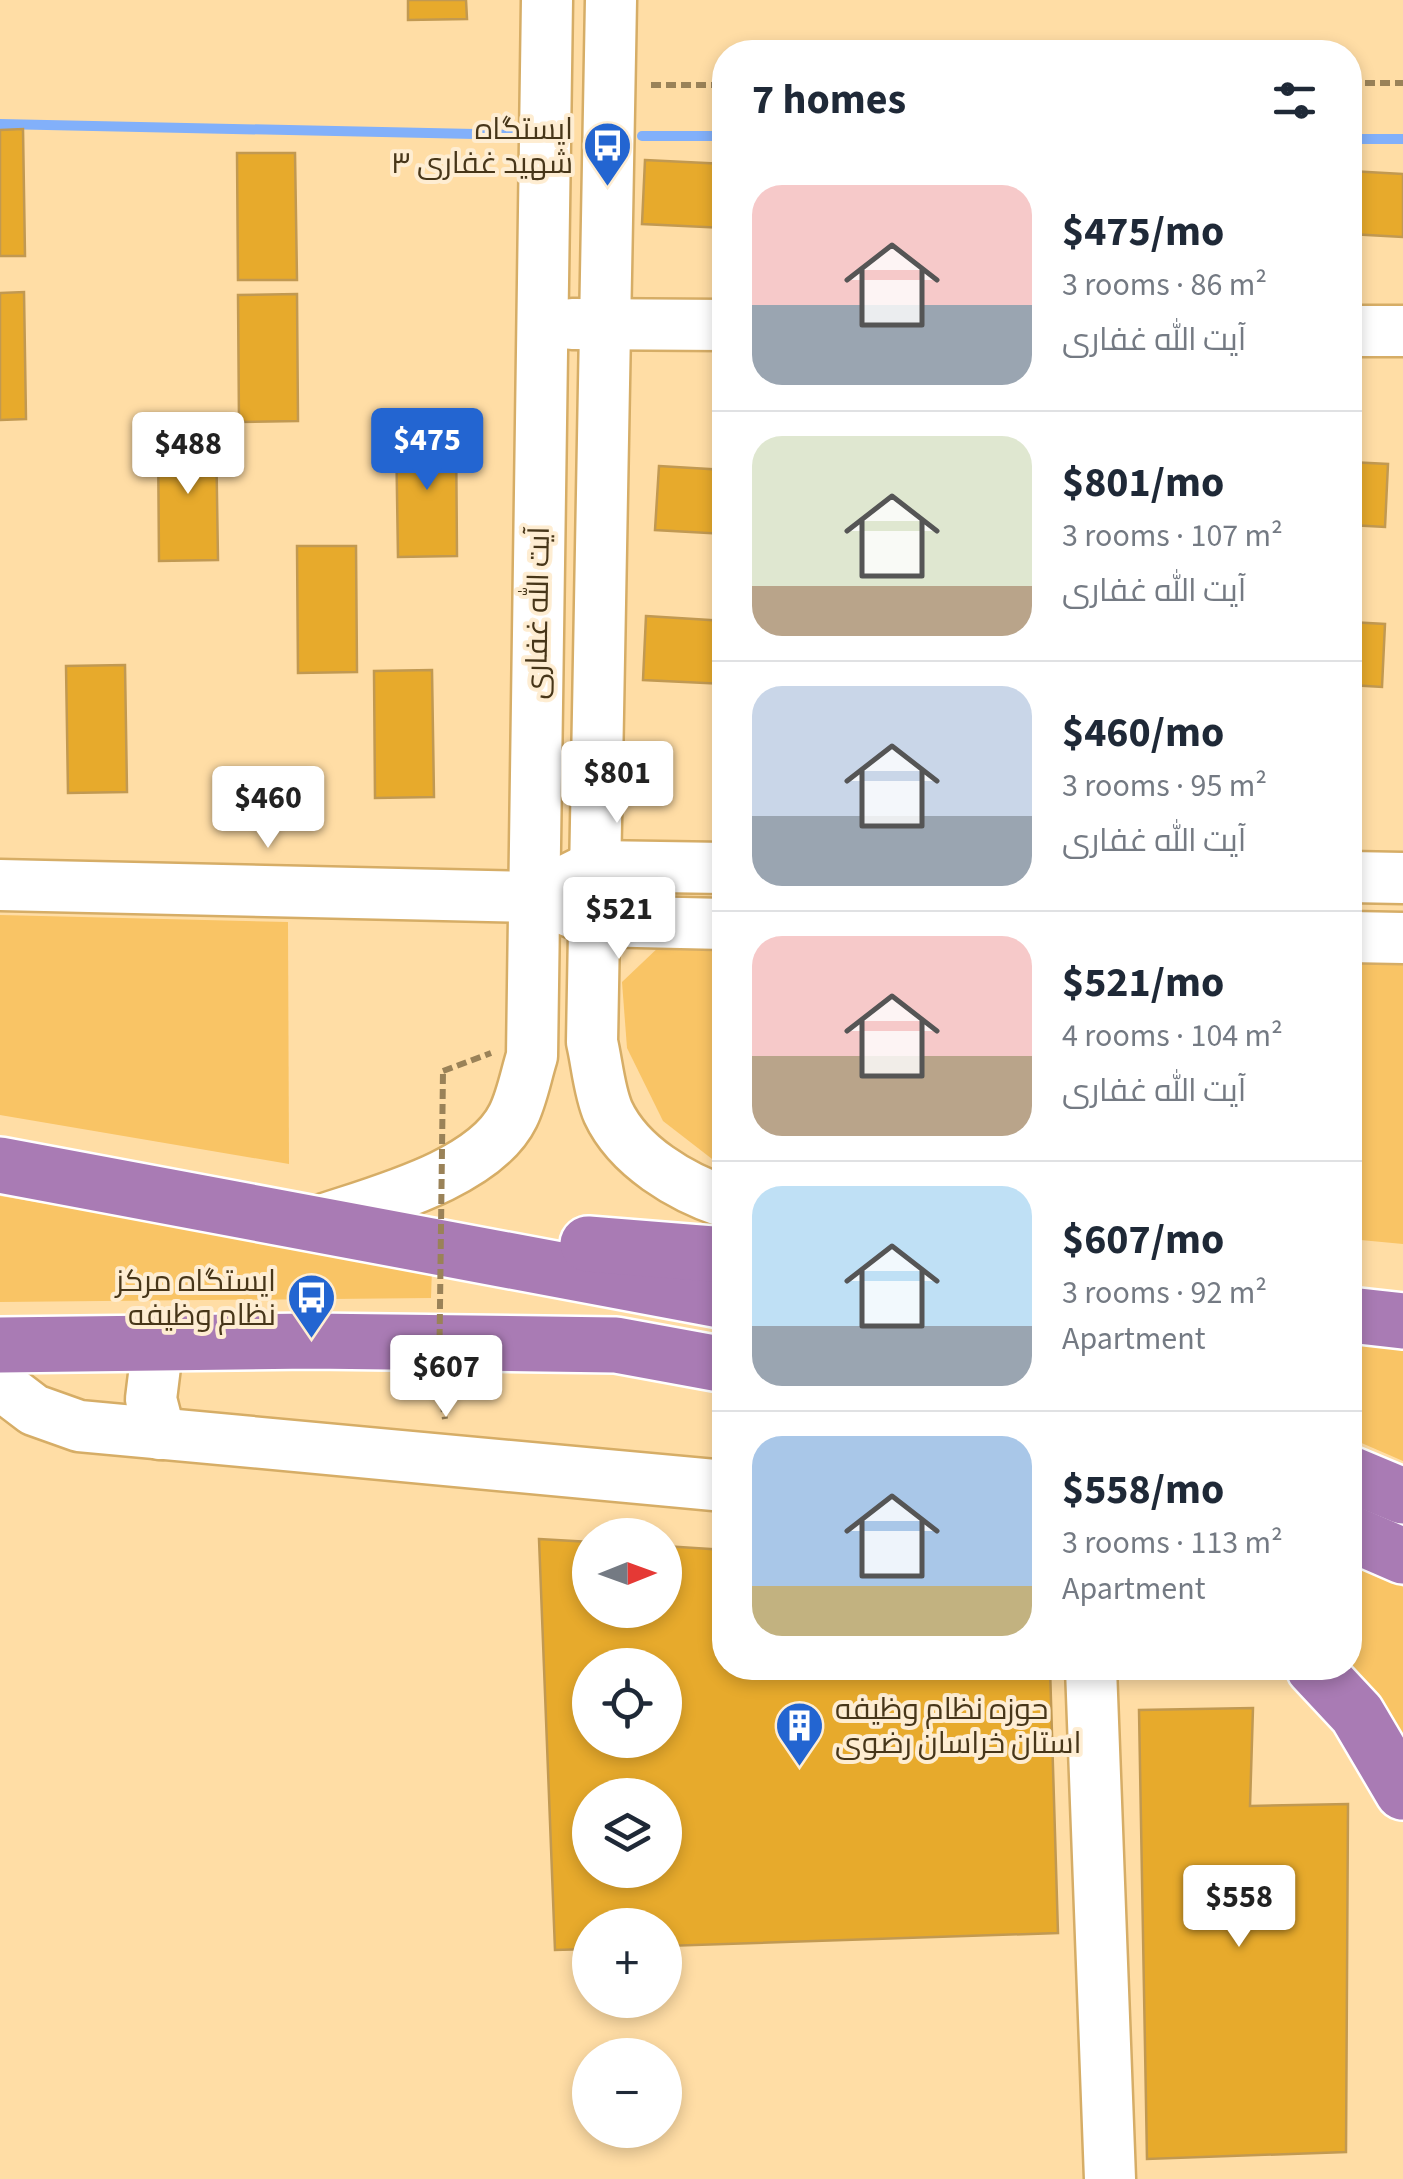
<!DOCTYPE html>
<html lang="en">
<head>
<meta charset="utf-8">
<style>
  body { margin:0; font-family:"Source Sans 3",Cairo,sans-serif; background:#f6f6f7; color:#1f2937; height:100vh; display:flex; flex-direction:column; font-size:38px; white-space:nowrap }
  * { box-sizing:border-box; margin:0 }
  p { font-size:32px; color:#747a83 }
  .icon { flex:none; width:55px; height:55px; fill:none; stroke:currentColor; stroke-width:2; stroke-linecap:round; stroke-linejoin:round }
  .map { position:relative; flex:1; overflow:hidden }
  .sheet { position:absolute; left:712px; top:40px; width:650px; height:1640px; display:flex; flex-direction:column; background:#fff; border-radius:40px; box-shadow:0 5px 15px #0003 }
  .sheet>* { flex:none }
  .needle { width:65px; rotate:89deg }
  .tools { position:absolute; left:572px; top:1518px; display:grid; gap:20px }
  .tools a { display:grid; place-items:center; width:110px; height:110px; border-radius:50%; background:#fff; box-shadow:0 5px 15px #0003; font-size:50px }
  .price { position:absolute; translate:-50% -85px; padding:0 22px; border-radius:10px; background:#fff; color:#222; font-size:32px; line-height:65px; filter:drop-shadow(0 2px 5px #0008) }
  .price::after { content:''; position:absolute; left:50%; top:60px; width:30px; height:22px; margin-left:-15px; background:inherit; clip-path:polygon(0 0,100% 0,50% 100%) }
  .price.on { background:#2365d1; color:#fff }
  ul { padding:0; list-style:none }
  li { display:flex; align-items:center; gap:30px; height:250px; padding:0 40px }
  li+li { border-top:2px solid #e0e1e3 }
  li span { display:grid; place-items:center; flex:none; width:280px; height:200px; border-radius:30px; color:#555 }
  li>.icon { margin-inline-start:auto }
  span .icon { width:120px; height:120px; fill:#fffc; stroke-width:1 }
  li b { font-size:42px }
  h2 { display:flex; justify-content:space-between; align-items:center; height:120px; padding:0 40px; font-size:42px }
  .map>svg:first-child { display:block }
</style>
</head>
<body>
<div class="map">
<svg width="1403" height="2179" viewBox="0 0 1403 2179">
  <rect width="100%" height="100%" fill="#ffdda5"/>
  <g fill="#f9c465">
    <polygon points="0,915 288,922 289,1164 0,1115"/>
    <polygon points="662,944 725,945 725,1169 663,1121 627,1048 622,982"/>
    <polygon points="1350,954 1403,955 1403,1244 1350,1239"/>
    <polygon points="0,1196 432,1268 431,1298 0,1302"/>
    <polygon points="1350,1342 1403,1347 1403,1461 1350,1438"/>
    <polygon points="1350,1560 1403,1587 1403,1741 1350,1668"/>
  </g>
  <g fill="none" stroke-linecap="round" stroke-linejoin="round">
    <g stroke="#82b0fa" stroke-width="10">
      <polyline points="0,124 520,135"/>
      <polyline points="642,136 725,136"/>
      <polyline points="1350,139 1403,139"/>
    </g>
  </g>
  <g fill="#e7aa2c" stroke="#c19952" stroke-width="2.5" fill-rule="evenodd">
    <polygon points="408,0 466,0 467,19 408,20"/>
    <polygon points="23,129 25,256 0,256 0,130"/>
    <polygon points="237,153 295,153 297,280 238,280"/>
    <polygon points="645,160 725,164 725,228 642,224"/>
    <polygon points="1350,171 1403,174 1403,237 1350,234"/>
    <polygon points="24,292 26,419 0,420 0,293"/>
    <polygon points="297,294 298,421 239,422 238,295"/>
    <polygon points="456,429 457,556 398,557 396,430"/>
    <polygon points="216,433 218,560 159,561 158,434"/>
    <polygon points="1350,462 1388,464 1385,527 1350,525"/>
    <polygon points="659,466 725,470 725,534 655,530"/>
    <polygon points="297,546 356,546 357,672 298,673"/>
    <polygon points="646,616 725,621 725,684 643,680"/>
    <polygon points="1350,622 1385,624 1382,687 1350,685"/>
    <polygon points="125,665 127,792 68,793 66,666"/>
    <polygon points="432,670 434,797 375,798 374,671"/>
    <path d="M 539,1539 L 590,1542 L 590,1610 L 665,1610 L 665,1546 L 725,1550 L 725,1668 L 1050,1668 L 1058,1933 L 665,1946 L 665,1925 L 590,1925 L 590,1949 L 555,1950 ZM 590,1665 L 665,1665 L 665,1740 L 590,1740 ZM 590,1795 L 665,1795 L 665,1870 L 590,1870 Z"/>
    <polygon points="1253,1708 1250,1806 1348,1804 1346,2152 1147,2159 1139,1710"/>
  </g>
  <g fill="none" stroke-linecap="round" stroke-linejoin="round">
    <defs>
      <g id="minor">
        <path d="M 611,0 L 592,1042 C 597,1063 599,1091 608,1112 C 629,1157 681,1187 725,1202"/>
        <polyline points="572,324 725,325"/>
        <polyline points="1350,331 1403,331"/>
        <polyline points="1350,877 1403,878"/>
        <polyline points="565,881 595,866 725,868"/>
        <polyline points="0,885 534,897 594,921 725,924"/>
        <polyline points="1350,937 1403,938"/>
        <path d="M 316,1222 C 374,1202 484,1175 513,1116 C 522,1098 526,1075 532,1056 L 547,0"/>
        <polyline points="158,1342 151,1399 160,1434"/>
        <polyline points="0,1384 34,1410 79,1426 725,1486"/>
        <polyline points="1091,1668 1110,2179"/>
      </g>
      <g id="highway">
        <polyline points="0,1165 725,1301"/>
        <polyline points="588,1244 725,1255"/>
        <polyline points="1350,1315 1403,1321"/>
        <polyline points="0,1345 311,1341 616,1345 725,1365"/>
        <polyline points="1350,1474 1403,1496"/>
        <polyline points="1350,1533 1403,1556"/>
        <polyline points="1314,1668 1357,1714 1403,1792"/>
      </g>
    </defs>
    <use href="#minor" stroke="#d6ad66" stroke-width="55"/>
    <use href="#highway" stroke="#fff" stroke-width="60"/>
    <g stroke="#9a8258" stroke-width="6" stroke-dasharray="10 5" stroke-linecap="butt">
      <polyline points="1350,83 1403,83"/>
      <polyline points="651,85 725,85"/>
      <polyline points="443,1071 491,1053"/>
      <polyline points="440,1387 445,1419"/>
    </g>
    <use href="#minor" stroke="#fff" stroke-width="50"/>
    <use href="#highway" stroke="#a97bb4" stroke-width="55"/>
    <polyline stroke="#9a8258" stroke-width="6" stroke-dasharray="10 5" stroke-linecap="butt" points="439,1384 443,1071"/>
  </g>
  <defs>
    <symbol id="bus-pin" viewBox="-11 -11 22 30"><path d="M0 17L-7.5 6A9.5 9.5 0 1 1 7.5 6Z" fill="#2365d1" stroke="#feedd2"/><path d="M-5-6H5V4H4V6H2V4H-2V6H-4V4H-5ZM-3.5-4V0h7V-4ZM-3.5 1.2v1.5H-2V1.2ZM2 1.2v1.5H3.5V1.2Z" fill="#fff"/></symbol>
    <symbol id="building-pin" viewBox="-11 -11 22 30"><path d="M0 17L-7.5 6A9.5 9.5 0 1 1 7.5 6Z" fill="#2365d1" stroke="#feedd2"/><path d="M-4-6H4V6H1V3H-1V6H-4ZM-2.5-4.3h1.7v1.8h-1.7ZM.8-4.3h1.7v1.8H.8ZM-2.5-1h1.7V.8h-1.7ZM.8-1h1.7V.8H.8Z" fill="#fff"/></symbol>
  </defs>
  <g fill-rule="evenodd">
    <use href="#bus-pin" x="580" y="118" width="55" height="75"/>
    <use href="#bus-pin" x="284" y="1270" width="55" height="75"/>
    <use href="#building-pin" x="772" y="1698" width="55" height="75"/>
  </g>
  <g text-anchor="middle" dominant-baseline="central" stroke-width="8" stroke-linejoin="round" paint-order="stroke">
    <g font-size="30" fill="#473619" stroke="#feedd2" text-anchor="end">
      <text x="573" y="129">ایستگاه<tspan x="573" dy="34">شهید غفاری ۳</tspan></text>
      <text x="276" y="1281">ایستگاه مرکز<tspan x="276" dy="34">نظام وظیفه</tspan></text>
      <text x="835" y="1709" text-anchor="start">حوزه نظام وظیفه<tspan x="835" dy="34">استان خراسان رضوی</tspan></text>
    </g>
    <g font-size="30" fill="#473619" stroke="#feedd2">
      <text transform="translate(538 613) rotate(-89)">آیت الله غفاری</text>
    </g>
  </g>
</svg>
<div class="tools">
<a><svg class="needle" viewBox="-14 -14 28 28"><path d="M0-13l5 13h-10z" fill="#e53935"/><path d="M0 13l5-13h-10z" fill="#747a83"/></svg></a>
<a><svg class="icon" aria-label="locate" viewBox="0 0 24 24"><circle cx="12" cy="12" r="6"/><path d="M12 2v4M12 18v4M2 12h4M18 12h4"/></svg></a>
<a><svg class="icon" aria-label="layers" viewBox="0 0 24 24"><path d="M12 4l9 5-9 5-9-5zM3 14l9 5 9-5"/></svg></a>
<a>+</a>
<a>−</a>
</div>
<b class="price on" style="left:427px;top:493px">$475</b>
<b class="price" style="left:188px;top:497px">$488</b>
<b class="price" style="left:617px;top:826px">$801</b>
<b class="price" style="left:268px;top:851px">$460</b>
<b class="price" style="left:619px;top:962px">$521</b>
<b class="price" style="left:446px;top:1420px">$607</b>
<b class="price" style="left:1239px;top:1950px">$558</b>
<section class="sheet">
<h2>7 homes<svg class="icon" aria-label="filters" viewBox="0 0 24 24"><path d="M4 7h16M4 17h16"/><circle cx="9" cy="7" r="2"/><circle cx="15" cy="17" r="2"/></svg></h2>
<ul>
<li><span style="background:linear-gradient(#f6c9c9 60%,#9aa5b1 0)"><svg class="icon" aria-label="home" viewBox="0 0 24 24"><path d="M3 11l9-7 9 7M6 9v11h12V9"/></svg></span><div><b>$475/mo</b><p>3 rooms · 86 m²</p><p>آیت الله غفاری</p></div></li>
<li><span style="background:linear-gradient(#dfe7d0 75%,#b9a48a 0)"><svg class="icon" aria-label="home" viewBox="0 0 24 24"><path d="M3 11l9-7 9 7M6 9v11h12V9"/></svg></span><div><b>$801/mo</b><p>3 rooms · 107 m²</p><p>آیت الله غفاری</p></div></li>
<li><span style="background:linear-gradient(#c9d6e8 65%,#9aa5b1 0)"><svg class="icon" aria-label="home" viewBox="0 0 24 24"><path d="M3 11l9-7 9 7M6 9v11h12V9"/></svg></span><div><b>$460/mo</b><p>3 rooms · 95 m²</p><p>آیت الله غفاری</p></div></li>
<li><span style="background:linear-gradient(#f6c9c9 60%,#b9a48a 0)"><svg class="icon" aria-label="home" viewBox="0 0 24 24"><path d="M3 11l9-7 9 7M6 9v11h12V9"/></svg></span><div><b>$521/mo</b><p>4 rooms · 104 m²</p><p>آیت الله غفاری</p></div></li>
<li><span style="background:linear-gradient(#bfe0f5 70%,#9aa5b1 0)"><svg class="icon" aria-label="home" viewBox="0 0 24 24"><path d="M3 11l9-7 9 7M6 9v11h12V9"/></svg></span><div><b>$607/mo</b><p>3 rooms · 92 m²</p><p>Apartment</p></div></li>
<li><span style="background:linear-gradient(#a9c7e8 75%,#c2b280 0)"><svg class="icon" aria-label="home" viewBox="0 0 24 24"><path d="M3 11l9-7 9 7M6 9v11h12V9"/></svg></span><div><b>$558/mo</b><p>3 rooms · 113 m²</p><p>Apartment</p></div></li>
</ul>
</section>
</div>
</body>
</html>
